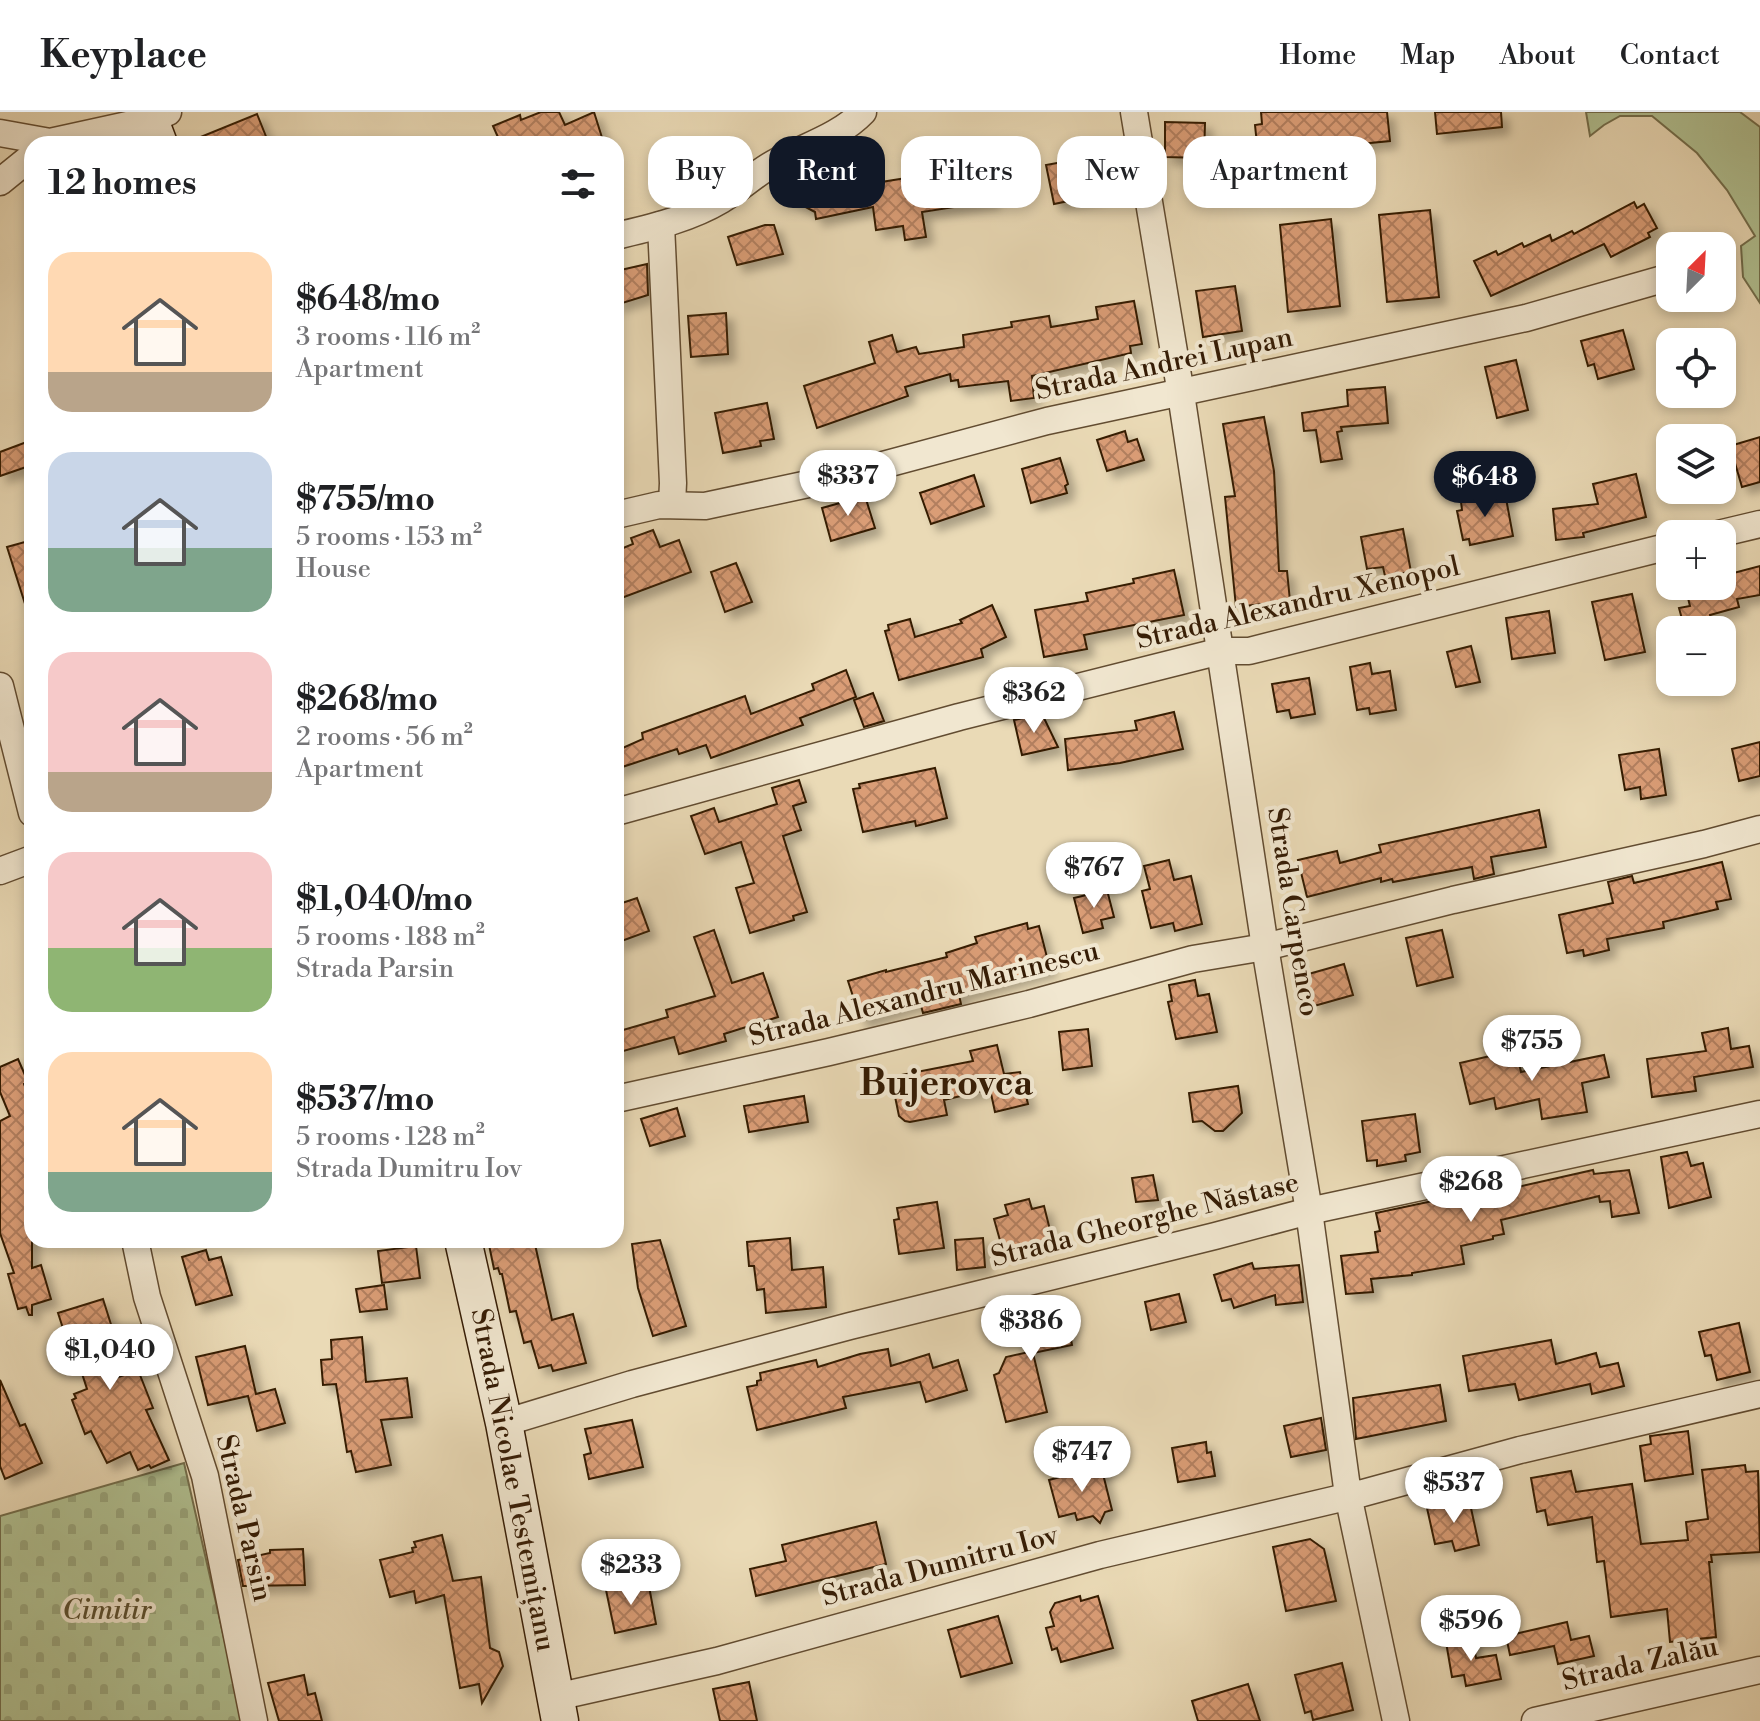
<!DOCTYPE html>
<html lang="en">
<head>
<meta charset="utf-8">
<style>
  body { margin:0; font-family:"Libre Bodoni",serif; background:#f6f6f6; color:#202124; height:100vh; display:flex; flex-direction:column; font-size:30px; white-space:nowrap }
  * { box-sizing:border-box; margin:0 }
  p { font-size:26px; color:#757577 }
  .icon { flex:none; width:44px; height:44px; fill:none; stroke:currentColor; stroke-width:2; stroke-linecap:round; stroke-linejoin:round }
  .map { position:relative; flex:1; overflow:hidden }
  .panel { position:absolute; left:24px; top:24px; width:600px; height:1112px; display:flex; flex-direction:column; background:#fff; border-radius:24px; box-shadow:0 4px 12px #0003 }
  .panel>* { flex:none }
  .hud { position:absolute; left:648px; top:24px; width:760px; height:72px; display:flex; gap:16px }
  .needle { width:52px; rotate:24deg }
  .fabs { position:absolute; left:1656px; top:120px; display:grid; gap:16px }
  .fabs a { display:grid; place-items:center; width:80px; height:80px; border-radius:16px; background:#fff; box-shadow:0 4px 12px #0003; font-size:40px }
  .price { position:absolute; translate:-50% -68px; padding:0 18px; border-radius:28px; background:#fff; color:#222; font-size:26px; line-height:52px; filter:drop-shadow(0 2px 4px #0008) }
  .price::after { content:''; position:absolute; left:50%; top:48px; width:24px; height:18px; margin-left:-12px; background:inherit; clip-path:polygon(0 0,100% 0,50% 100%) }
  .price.active { background:#111827; color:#fff }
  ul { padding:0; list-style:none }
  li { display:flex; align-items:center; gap:24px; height:200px; padding:0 24px }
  li span { display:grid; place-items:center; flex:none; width:224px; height:160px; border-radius:24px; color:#555 }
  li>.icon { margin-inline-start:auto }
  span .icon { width:96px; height:96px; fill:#fffc; stroke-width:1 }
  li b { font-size:34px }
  h2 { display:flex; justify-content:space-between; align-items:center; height:96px; padding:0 24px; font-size:34px }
  .tag { padding:0 28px; border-radius:24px; background:#fff; box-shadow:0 4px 12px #0003; font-size:28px; line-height:72px }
  .tag.active { background:#111827; color:#fff }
  header { display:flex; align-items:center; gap:48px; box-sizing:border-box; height:112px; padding:0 40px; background:#fff; border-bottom:2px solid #e0e0e0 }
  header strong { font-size:38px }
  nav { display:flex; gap:44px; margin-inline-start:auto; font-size:28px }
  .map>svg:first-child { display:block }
</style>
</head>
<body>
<header>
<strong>Keyplace</strong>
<nav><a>Home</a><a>Map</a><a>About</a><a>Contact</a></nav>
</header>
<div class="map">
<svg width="1760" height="1609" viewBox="0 0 1760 1609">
  <defs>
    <pattern id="cemetery-stones" width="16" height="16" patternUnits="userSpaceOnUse" patternTransform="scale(2)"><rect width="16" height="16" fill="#b1c192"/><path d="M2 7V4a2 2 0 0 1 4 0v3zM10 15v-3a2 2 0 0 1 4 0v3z" fill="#99a57c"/></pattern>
    <pattern id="building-cross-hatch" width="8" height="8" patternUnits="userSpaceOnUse" patternTransform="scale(2)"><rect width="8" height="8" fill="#da9d76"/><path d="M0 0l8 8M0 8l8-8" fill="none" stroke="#b27f5f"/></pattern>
    <filter id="shadow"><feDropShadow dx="7" dy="7" stdDeviation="4" flood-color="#0004"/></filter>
  </defs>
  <rect width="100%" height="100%" fill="#eadab6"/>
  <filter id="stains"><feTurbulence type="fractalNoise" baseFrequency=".0025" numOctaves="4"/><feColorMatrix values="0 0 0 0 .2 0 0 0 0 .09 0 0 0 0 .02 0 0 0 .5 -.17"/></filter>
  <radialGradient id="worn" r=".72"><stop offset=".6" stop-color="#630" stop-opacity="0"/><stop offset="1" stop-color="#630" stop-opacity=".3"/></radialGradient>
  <polygon fill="#b1c192" stroke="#736e4c" stroke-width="2" points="1586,0 1740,0 1760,15 1760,191 1743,165 1741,134 1755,124 1727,78 1697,41 1652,4 1620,4 1604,13 1590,24"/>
  <polygon fill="url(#cemetery-stones)" stroke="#736e4c" stroke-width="2" points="184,1351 243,1609 0,1609 0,1404"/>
  <g fill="url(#building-cross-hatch)" stroke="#351c05" stroke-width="2" filter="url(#shadow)">
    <polygon points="541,0 559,0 565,13 594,0 604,32 501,32 493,14 520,3 521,8"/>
    <polygon points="1261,0 1387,0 1390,29 1258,42 1255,13 1262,12"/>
    <polygon points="1435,0 1501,0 1502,15 1437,22"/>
    <polygon points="257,2 269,32 186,32 186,31"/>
    <polygon points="1165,10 1205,11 1204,46 1165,45"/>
    <polygon points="850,31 856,74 944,60 941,40 982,33 984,46 987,45 993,89 922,100 926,125 905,128 903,114 876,118 873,95 816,107 815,100 783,83 778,68"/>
    <polygon points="1090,45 1098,83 1054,92 1046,53"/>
    <polygon points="1634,90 1637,96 1644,92 1657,116 1648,121 1650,125 1611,145 1604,132 1491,184 1474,149 1496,139 1498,143 1522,131 1524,135 1550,123 1552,129 1572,119 1574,122"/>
    <polygon points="1430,98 1439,185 1387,190 1379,103"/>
    <polygon points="1331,107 1340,194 1288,200 1280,113"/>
    <polygon points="765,113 774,113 783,142 737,153 728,125"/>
    <polygon points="647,152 648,183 616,193 616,159"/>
    <polygon points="1235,174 1242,219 1203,225 1196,179"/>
    <polygon points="1134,189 1142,232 1130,234 1131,241 1032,264 1034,286 1011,289 1008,269 959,275 958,268 951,269 950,262 905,275 908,284 817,316 804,274 875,251 869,230 892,223 897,240 916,235 919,242 964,235 963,223 1012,215 1011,210 1049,204 1051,215 1098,207 1096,195"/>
    <polygon points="726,201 728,242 691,245 688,204"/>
    <polygon points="1623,218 1634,257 1598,267 1594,252 1588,254 1581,229"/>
    <polygon points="1516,248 1528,298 1497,306 1485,255"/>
    <polygon points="1385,275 1388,311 1341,315 1342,319 1337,320 1342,347 1321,350 1316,318 1304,319 1302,301 1348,294 1347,278"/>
    <polygon points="767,291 774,327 760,329 761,334 723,341 715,301"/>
    <polygon points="1264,305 1274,359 1279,459 1287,459 1290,489 1236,495 1225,385 1235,384 1223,312"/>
    <polygon points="1125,319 1128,330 1137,327 1144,348 1107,359 1097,328"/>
    <polygon points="1760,325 1760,370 1742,375 1730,334"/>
    <polygon points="32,328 32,353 0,364 0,340"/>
    <polygon points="1060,346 1068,372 1065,374 1067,381 1031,391 1022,357"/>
    <polygon points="1636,362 1646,405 1583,421 1584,425 1556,428 1553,397 1598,392 1593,372"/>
    <polygon points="974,363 984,394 931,412 920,381"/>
    <polygon points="1505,381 1513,424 1470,433 1469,427 1463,428 1457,399 1462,398 1461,390"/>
    <polygon points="865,384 875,416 831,429 822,396"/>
    <polygon points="1403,417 1411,460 1385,464 1383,455 1367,457 1361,425"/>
    <polygon points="653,418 660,435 679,428 691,460 616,488 616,439 633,432 631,426"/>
    <polygon points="32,428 32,497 27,498 7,435"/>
    <polygon points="736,451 752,490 725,500 711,460"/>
    <polygon points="1760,454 1760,483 1737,487 1739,495 1710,503 1712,512 1685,518 1679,496 1690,494 1685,474 1722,474 1722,464"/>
    <polygon points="1174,458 1184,503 1084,523 1087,537 1044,545 1035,498 1088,489 1086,481 1134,471 1133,467"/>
    <polygon points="1632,482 1645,540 1605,548 1592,490"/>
    <polygon points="992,493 1006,525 981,537 983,545 899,568 885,519 889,518 888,513 910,507 915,525 962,511 960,508"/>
    <polygon points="1549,499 1555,541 1512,547 1506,506"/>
    <polygon points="1471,534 1480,570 1456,575 1447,540"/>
    <polygon points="1370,551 1372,562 1390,559 1396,598 1370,602 1369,596 1357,598 1350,555"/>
    <polygon points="846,558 856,585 800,606 803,613 711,646 706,633 679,642 677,637 616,657 616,639 643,627 642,621 745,584 751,602 814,578 812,572"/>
    <polygon points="1309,566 1315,602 1291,606 1289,598 1277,600 1272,572"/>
    <polygon points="873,581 884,609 864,615 854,588"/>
    <polygon points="1174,600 1183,637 1120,651 1068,658 1065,627 1137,618 1135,609"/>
    <polygon points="1042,602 1058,635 1022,643 1014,608"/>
    <polygon points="1760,630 1760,664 1739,669 1732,637"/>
    <polygon points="1659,637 1666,683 1641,687 1640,675 1625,678 1619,643"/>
    <polygon points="935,656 947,706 916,714 915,709 863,720 853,677 860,676 859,672"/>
    <polygon points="799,668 806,690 793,694 801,718 783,724 807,800 793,804 794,808 750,821 736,776 754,771 741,730 705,742 691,704 714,696 719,710 777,692 772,676"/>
    <polygon points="1539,698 1546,735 1491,745 1494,762 1474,767 1472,755 1393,770 1392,767 1381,770 1381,766 1307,785 1298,748 1337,739 1340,751 1381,740 1379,733"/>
    <polygon points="1169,748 1174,768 1191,764 1202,812 1175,819 1173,811 1151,816 1142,779 1150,777 1144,754"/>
    <polygon points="1722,750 1731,787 1716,790 1718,797 1663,810 1664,816 1607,827 1609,838 1584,844 1583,838 1567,841 1559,803 1613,791 1608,770 1632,764 1634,771"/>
    <polygon points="1107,778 1114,805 1101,808 1103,816 1083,821 1074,786"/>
    <polygon points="637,786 649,819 616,831 616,793"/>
    <polygon points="1027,811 1028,817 1039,814 1050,857 959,883 961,892 923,901 920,890 861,909 848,869 886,858 886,860 947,845 946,841 977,831 975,825"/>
    <polygon points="714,818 732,871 763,861 778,905 724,922 726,929 679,942 674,925 616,941 616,920 668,905 666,898 715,884 694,825"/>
    <polygon points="1442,818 1453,865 1417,874 1406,826"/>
    <polygon points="1344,852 1353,883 1314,894 1305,863"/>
    <polygon points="1195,868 1198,884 1209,882 1217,920 1176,927 1168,890 1172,889 1169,873"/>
    <polygon points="1728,916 1731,937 1749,934 1753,955 1694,965 1696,979 1652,985 1647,947 1706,939 1702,921"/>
    <polygon points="1088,917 1092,954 1063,958 1059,920"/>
    <polygon points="997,933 1004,962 1020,960 1028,992 995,1000 990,977 944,988 947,1003 910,1010 905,1009 899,1004 891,965 973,949 970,939"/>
    <polygon points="1516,938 1521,960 1604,943 1609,965 1582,971 1587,1000 1542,1007 1539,987 1496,997 1494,986 1470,992 1460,951"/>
    <polygon points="18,947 28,970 24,972 32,992 32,1156 41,1153 51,1187 32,1193 32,1203 29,1203 26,1195 18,1197 8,1162 14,1161 0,1121 0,1009 10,1004 0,980 0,955"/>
    <polygon points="1238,974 1242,1001 1223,1019 1215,1019 1202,1009 1193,1010 1189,981"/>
    <polygon points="804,984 808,1010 749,1020 744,994"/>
    <polygon points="677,996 685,1024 650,1034 641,1007"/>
    <polygon points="1415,1002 1420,1040 1405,1043 1406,1049 1377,1054 1377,1048 1367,1049 1362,1009"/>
    <polygon points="1687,1040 1691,1054 1703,1051 1711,1085 1669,1096 1661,1045"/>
    <polygon points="1593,1058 1594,1062 1629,1058 1639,1101 1612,1105 1610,1089 1600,1090 1599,1084 1501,1108 1504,1122 1493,1124 1493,1127 1461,1134 1464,1152 1412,1161 1412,1163 1371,1167 1373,1180 1346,1182 1341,1144 1378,1140 1375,1120 1380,1119 1376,1101 1494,1076 1495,1080"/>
    <polygon points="1153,1063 1158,1088 1136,1090 1132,1066"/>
    <polygon points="1029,1087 1032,1097 1044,1094 1052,1126 1003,1139 994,1107 1008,1103 1005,1093"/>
    <polygon points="937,1090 944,1136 899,1142 894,1108 899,1107 897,1096"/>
    <polygon points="790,1126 792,1158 823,1155 826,1195 766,1201 764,1177 757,1178 754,1154 749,1154 747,1130"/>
    <polygon points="983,1126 985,1155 957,1158 955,1128"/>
    <polygon points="488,1128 534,1128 552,1208 573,1202 586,1251 553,1259 551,1253 539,1256 531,1229 524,1231 516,1199 510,1200 502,1162 500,1162 498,1156 494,1157"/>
    <polygon points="660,1128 686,1214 653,1224 638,1176 632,1132"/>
    <polygon points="416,1134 420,1166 382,1171 378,1139"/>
    <polygon points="206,1138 209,1148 221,1145 232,1183 196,1193 182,1145"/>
    <polygon points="1252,1151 1254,1157 1299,1153 1303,1190 1276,1193 1275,1183 1234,1196 1231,1187 1222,1189 1214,1163"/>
    <polygon points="384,1173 387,1197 360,1200 356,1177"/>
    <polygon points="1179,1182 1186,1210 1151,1218 1145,1190"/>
    <polygon points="103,1187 114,1222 103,1225 116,1266 138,1258 153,1296 146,1298 169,1348 151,1356 149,1353 138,1358 130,1340 107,1351 91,1319 85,1322 72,1288 76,1286 74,1282 87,1277 74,1237 70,1238 58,1201"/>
    <polygon points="1065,1193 1072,1233 1033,1241 1047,1300 1006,1310 994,1263 999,1261 1006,1245 1029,1240 1022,1200"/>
    <polygon points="1739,1211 1750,1260 1717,1268 1711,1243 1705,1244 1699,1220"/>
    <polygon points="362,1225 366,1270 407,1266 412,1305 381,1308 391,1353 356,1360 351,1339 347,1340 336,1272 323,1273 321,1248 332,1247 331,1228"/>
    <polygon points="1551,1228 1556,1252 1596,1241 1600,1255 1618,1251 1624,1274 1592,1282 1590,1272 1519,1288 1515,1272 1469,1279 1463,1244"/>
    <polygon points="245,1234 256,1282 275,1277 285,1311 257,1319 248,1284 208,1293 196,1245"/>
    <polygon points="888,1237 891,1254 929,1242 933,1256 958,1248 967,1278 926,1290 920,1270 843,1285 846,1296 757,1318 747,1275 757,1273 757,1269 761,1268 760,1261 816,1248 818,1255 860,1242"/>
    <polygon points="0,1268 20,1314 25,1312 42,1351 5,1367 0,1354"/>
    <polygon points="1440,1273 1446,1309 1356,1327 1353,1286"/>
    <polygon points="1321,1306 1326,1338 1291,1345 1284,1314"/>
    <polygon points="632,1308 643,1355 589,1367 584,1343 591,1341 585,1317"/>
    <polygon points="1688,1319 1693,1362 1645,1369 1640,1334 1651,1332 1650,1324"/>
    <polygon points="1206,1330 1207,1341 1211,1340 1215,1364 1178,1370 1172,1336"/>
    <polygon points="1745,1353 1746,1360 1758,1359 1760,1440 1711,1443 1712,1450 1709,1450 1716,1525 1670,1530 1667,1497 1611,1505 1604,1449 1597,1450 1592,1405 1548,1413 1545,1398 1537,1400 1531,1366 1571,1359 1576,1380 1632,1372 1641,1432 1688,1428 1686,1410 1708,1407 1702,1358"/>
    <polygon points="1101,1354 1112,1398 1105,1400 1100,1411 1093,1404 1077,1408 1075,1401 1059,1405 1049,1368"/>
    <polygon points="1469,1387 1479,1433 1455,1439 1452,1429 1435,1432 1427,1396"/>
    <polygon points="876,1410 886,1452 756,1484 750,1457 786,1449 782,1433"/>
    <polygon points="442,1423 453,1469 481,1465 490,1536 499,1540 503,1554 482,1591 479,1572 460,1576 444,1483 416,1491 414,1479 390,1485 380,1448 413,1440 412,1436 416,1435 414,1430"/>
    <polygon points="1310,1427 1324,1437 1336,1489 1286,1499 1273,1435"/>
    <polygon points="303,1437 305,1473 243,1474 238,1448 270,1441 270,1438"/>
    <polygon points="648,1469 656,1512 615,1521 606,1478"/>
    <polygon points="1080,1484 1081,1489 1098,1484 1113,1536 1061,1550 1057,1536 1052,1538 1046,1516 1054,1514 1050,1500 1055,1491"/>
    <polygon points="998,1504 1012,1551 961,1565 948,1518"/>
    <polygon points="1567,1510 1571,1528 1589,1524 1594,1544 1558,1552 1554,1534 1510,1543 1506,1524"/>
    <polygon points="1472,1525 1476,1546 1496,1543 1501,1567 1466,1574 1464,1563 1452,1565 1446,1530"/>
    <polygon points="1342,1551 1353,1598 1313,1608 1311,1599 1305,1601 1295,1563"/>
    <polygon points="304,1563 308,1583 315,1581 322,1609 279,1609 268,1571"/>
    <polygon points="749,1570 757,1609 720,1609 713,1577"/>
    <polygon points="1248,1572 1260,1609 1198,1609 1192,1589"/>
  </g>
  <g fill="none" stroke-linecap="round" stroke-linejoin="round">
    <defs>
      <g id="street">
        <polyline points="1134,0 1181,282 1265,835 1309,1099 1348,1383 1396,1609"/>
        <polyline points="0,21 50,30 150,8 168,0"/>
        <polyline points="0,70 32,44"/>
        <polyline points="661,113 673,371 672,392"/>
        <path d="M 616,124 C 653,115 689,107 721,88 C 741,76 757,60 778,49 C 806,34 840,24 863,0"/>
        <polyline points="616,403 659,393 705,394 827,368 1047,309 1526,206 1670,165"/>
        <polyline points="1718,422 1760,412"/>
        <polyline points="0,574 32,701"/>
        <polyline points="616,700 959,605 1221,539 1249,539 1670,434"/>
        <polyline points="0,759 32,747"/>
        <polyline points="616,987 829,940 1029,892 1193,847 1265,835 1453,788 1704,732 1760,717"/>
        <polyline points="135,1128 147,1185 205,1364 254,1609"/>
        <polyline points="504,1311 632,1272 850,1214 1215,1124 1309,1099 1760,1002"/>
        <polyline points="556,1585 717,1549 1100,1443 1363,1381 1520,1338 1760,1282"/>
        <polyline points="1535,1609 1760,1558"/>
      </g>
      <g id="secondary">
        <polyline points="150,8 159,32"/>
        <polyline points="463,1128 504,1311 560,1609"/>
      </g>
    </defs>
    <use href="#street" stroke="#624c31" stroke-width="29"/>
    <use href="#secondary" stroke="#351c05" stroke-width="39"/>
    <use href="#street" stroke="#f1e7d0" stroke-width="26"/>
    <use href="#secondary" stroke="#f1e7d0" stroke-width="36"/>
  </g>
  <g text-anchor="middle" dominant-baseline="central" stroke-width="8" stroke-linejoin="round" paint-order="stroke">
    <g font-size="28" fill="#351c05" stroke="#f1e7d0">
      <text transform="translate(1164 252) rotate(-12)">Strada Andrei Lupan</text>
      <text transform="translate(1298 491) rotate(-13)">Strada Alexandru Xenopol</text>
      <text transform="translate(1293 800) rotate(81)">Strada Carpenco</text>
      <text transform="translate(924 882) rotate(-14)">Strada Alexandru Marinescu</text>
      <text transform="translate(1145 1108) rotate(-14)">Strada Gheorghe Năstase</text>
      <text transform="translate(513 1368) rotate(79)">Strada Nicolae Testemițanu</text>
      <text transform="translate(244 1406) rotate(77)">Strada Parsin</text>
      <text transform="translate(940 1454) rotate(-15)">Strada Dumitru Iov</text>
      <text transform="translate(1640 1552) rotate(-13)">Strada Zalău</text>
    </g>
    <g font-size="28" font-style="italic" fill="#5a4e2f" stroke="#f1e7d0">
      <text x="107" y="1498">Cimitir</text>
    </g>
    <g font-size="36" font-weight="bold" fill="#351c05" stroke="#f1e7d0">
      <text x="946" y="972">Bujerovca</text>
    </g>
  </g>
  <rect width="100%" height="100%" filter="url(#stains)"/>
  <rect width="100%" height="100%" fill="url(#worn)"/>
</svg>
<div class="fabs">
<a><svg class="needle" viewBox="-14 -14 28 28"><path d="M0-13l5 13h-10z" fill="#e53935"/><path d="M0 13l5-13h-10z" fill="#757577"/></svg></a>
<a><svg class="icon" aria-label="locate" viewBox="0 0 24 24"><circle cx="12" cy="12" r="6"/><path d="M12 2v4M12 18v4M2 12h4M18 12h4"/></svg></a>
<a><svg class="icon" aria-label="layers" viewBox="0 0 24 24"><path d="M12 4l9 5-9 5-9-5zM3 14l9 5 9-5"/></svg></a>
<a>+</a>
<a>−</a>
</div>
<b class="price" style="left:848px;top:406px">$337</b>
<b class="price active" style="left:1485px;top:407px">$648</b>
<b class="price" style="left:1034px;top:623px">$362</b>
<b class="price" style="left:1094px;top:798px">$767</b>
<b class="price" style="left:1532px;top:971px">$755</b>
<b class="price" style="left:1471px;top:1112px">$268</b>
<b class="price" style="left:1031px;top:1251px">$386</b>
<b class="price" style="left:110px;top:1280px">$1,040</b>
<b class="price" style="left:1082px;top:1382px">$747</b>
<b class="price" style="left:1454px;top:1413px">$537</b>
<b class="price" style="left:631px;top:1495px">$233</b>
<b class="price" style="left:1471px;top:1551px">$596</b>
<div class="hud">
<a class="tag">Buy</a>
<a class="tag active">Rent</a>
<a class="tag">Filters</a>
<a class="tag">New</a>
<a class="tag">Apartment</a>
</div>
<section class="panel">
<h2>12 homes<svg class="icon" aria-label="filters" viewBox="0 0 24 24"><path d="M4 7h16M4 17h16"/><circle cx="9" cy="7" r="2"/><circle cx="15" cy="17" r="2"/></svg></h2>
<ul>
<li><span style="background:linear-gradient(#ffd9b3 75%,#b9a48a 0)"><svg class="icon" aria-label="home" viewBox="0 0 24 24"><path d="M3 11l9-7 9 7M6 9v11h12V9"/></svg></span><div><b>$648/mo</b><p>3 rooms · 116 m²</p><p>Apartment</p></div></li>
<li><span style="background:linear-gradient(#c9d6e8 60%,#7fa58c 0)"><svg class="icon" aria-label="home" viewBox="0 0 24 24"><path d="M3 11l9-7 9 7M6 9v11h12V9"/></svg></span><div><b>$755/mo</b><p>5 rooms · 153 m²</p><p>House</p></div></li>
<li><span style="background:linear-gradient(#f6c9c9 75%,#b9a48a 0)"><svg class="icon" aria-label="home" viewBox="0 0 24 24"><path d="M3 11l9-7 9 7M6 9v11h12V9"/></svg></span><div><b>$268/mo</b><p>2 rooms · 56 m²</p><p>Apartment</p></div></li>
<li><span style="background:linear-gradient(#f6c9c9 60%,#8fb573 0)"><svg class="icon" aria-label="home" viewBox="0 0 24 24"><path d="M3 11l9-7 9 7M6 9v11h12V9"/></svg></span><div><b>$1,040/mo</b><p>5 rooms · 188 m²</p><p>Strada Parsin</p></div></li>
<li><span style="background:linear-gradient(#ffd9b3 75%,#7fa58c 0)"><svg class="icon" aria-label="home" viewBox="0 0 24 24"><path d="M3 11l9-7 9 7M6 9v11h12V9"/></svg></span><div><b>$537/mo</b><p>5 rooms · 128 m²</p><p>Strada Dumitru Iov</p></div></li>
</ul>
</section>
</div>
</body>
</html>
